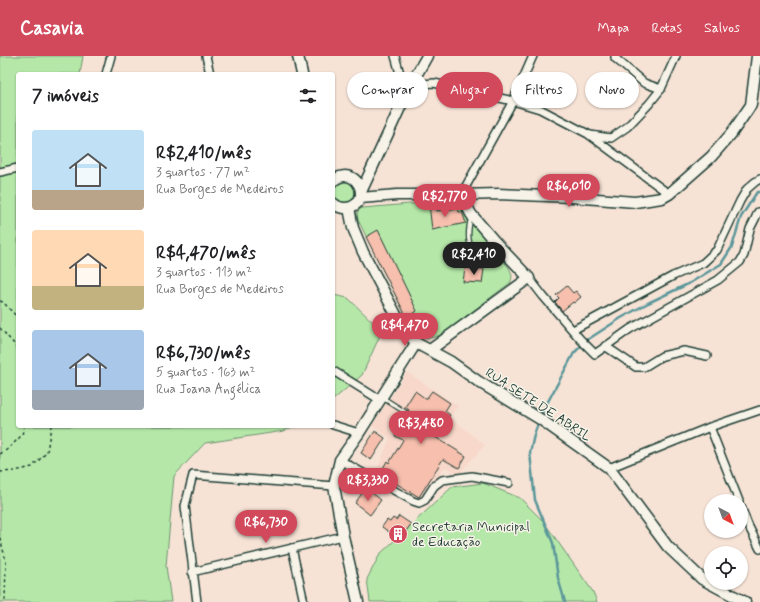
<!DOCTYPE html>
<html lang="pt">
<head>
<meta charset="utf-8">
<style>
  body { margin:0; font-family:Mynerve,sans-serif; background:#f6f6f6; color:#202124; height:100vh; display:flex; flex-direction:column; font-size:15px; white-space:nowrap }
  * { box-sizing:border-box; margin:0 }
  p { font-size:13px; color:#757577 }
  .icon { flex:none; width:22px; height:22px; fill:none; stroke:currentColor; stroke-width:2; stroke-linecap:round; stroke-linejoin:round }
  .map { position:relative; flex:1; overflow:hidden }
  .details { position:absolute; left:16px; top:16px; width:319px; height:356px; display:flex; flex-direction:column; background:#fff; border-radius:4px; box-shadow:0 1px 3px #0004 }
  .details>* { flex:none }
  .top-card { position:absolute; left:347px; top:16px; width:353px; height:36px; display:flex; gap:8px }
  .needle { width:26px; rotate:139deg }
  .buttons { position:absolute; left:704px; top:438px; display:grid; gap:8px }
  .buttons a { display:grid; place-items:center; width:44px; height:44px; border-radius:50%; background:#fff; box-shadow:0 1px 3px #0004; font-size:20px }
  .price { position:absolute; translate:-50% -34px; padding:0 9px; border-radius:14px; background:#d1495b; color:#fff; font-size:13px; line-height:26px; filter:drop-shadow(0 1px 2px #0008) }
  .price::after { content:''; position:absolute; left:50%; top:24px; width:12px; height:9px; margin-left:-6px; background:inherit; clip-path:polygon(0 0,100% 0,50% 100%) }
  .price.selected { background:#222; color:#fff }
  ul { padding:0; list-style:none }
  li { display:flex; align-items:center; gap:12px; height:100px; padding:0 16px }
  li span { display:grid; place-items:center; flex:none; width:112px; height:80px; border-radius:4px; color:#555 }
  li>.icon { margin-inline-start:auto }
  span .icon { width:48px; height:48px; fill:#fffc; stroke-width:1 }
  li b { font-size:17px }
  h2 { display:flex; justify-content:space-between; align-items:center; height:48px; padding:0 16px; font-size:17px }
  .tag { padding:0 14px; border-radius:18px; background:#fff; box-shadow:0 1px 3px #0004; font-size:14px; line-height:36px }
  .tag.selected { background:#d1495b; color:#fff }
  header { display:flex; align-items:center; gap:24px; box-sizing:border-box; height:56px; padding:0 20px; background:#d1495b; color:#fff }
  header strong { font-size:19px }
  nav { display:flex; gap:22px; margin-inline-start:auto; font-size:14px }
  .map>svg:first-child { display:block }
</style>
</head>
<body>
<header>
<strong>Casavia</strong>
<nav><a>Mapa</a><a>Rotas</a><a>Salvos</a></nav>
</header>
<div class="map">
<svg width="760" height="546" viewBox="0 0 760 546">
  <rect width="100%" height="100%" fill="#f7e3d6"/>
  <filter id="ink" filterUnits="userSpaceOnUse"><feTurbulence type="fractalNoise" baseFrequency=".025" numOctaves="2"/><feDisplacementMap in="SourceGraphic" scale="8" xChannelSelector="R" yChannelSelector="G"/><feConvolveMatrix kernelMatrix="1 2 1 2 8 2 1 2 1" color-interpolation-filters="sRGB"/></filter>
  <g filter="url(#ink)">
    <polygon fill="#f7d8ca" points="407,316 458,350 450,361 485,389 459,418 445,411 421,445 375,419 390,382 372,370"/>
    <g fill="#b5e8a8" stroke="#6a926e">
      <polygon points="0,0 83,0 80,18 18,18 18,370 294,370 284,375 205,387 174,420 166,510 171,546 0,546"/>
      <circle cx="344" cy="136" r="11"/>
      <path d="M 457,144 L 509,212 C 512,217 513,222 510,227 L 441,279 C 428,284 423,282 413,274 L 358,164 L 357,157 L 360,153 L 363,152 Z"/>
      <polygon points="333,239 348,242 382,275 362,319 333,344"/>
      <polygon points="483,427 520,442 544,466 593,536 597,546 370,546 367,523 380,498 452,431"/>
    </g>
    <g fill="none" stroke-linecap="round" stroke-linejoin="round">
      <g stroke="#5a969a" stroke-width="2.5">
        <polyline points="541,360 545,351 574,297 587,284 621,262 648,247 690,227 721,208 732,191 741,161 757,136 760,136"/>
        <polyline points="539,365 534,379 530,397 535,444 553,487 558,522 565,546"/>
      </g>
    </g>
    <g fill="#f7bfad" stroke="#1f3d34">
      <polygon points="429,148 436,148 437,155 458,152 459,156 462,156 466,167 432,174"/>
      <polygon points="378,174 417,255 407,262 366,181"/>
      <polygon points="465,212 484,213 482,227 463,226"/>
      <polygon points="567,230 573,237 576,235 581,241 574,247 573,246 562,255 555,246 559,242 556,239"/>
      <polygon points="415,335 426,343 432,335 450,347 445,355 450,359 435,381 466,400 459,412 443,403 419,441 380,418 387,405 389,407 403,384 395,380 409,354 405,351"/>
      <polygon points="375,375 385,382 371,404 361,397"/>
      <polygon points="366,432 381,444 370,459 355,447"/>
      <polygon points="399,460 411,468 400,484 382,471 387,464 390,466 393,462 396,464"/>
    </g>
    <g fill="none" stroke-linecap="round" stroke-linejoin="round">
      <defs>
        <g id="lane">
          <path d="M 471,161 C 466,182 469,188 477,207"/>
          <polyline points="383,342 405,356"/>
        </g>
        <g id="street">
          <polyline points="206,0 210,18"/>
          <polyline points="395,0 401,21 410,30 422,28 434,27 513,45 540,53 588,78 669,138"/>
          <polyline points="615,0 615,2 644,27 661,33"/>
          <polyline points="106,18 111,0"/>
          <polyline points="590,79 611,82 627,71 649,48 661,33 676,0"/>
          <polyline points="0,116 18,112"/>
          <polyline points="461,139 513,45 533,0"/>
          <polyline points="529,222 543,240 580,283 595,298 630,273 718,224 740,206 744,199 750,173 755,163 758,156 760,156"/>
          <polyline points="573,274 673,220 703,207 717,194 740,145 747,133 755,126 760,123"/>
          <polyline points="605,290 636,311 644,311 662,300 684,295 707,300"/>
          <polyline points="335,316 380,344"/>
          <polyline points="333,369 359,377"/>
          <polyline points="710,371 739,445"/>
          <polyline points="340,404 413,445 419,447 425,444 434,430 442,424 472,420 509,427"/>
          <polyline points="609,412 710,371 760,354"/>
          <polyline points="741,451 748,469 760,493"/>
          <polyline points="292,492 304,546"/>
          <polyline points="192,516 343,480"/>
          <polyline points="197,546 185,450 193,419 334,430"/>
        </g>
        <g id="secondary">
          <polyline points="298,0 302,18"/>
          <path d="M 333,125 C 355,107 373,143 351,151 C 344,153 338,152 333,147"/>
          <polyline points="361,136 410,30 427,0"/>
          <polyline points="360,142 397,139 461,139 498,138 572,141 635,146 662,142 669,138 711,101 731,78 751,49 757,0"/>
          <polyline points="349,152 353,172 363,196 403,272 416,287 451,306 479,326 540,363 609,412 668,491 702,523 745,546"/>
          <polyline points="430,294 529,222 495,186 471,158 461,139"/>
          <polyline points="358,546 343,480 334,430 340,404 359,377 416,287"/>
        </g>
      </defs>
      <use href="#lane" stroke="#1f3d34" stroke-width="6"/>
      <use href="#street" stroke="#1f3d34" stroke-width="10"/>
      <use href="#secondary" stroke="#1f3d34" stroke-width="13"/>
      <g stroke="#1f3d34" stroke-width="1.5" stroke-dasharray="3 3" stroke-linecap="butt">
        <polyline points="0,245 3,246 18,262"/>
        <polyline points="0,272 15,289 18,295"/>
        <polyline points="0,398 8,393 22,379 24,370"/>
        <polyline points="0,416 15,415 32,411 47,396 51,370"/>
        <polyline points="0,482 6,505 5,546"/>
      </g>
      <use href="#lane" stroke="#f7f3e8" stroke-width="3.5"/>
      <use href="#street" stroke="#f7f3e8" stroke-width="7"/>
      <use href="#secondary" stroke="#f7f3e8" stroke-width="10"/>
    </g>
  </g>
  <defs>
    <symbol id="building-disc" viewBox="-11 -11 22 22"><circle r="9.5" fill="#d1495b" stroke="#f7f3e8"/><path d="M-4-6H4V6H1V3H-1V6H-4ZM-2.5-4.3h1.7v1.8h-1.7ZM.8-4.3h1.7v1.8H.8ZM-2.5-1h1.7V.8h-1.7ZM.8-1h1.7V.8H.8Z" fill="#fff"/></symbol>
  </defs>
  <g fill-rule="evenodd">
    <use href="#building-disc" x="387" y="467" width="22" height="22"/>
  </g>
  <g text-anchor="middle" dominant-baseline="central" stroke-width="3" stroke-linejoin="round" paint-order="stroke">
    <g font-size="13" fill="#1f3d34" stroke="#f7f3e8">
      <text transform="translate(538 349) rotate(33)">RUA SETE DE ABRIL</text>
    </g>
    <g font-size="13" fill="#1f3d34" stroke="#f7f3e8" text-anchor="start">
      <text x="412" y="471">Secretaria Municipal<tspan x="412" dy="15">de Educação</tspan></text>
    </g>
  </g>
</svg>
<div class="buttons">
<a><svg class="needle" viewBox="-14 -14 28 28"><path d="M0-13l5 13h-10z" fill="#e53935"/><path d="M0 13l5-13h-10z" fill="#757577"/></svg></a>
<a><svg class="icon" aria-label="locate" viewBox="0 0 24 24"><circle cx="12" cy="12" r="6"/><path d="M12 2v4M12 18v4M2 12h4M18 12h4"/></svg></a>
</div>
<b class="price" style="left:569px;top:152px">R$6,010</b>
<b class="price" style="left:445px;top:162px">R$2,770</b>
<b class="price selected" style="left:474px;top:220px">R$2,410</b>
<b class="price" style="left:405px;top:291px">R$4,470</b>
<b class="price" style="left:421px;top:389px">R$3,480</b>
<b class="price" style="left:368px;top:446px">R$3,330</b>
<b class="price" style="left:266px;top:488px">R$6,730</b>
<div class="top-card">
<a class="tag">Comprar</a>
<a class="tag selected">Alugar</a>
<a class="tag">Filtros</a>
<a class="tag">Novo</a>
</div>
<section class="details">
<h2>7 imóveis<svg class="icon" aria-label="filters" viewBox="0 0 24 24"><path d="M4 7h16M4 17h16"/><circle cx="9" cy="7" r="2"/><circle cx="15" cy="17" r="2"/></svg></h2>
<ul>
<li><span style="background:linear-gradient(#bfe0f5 75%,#b9a48a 0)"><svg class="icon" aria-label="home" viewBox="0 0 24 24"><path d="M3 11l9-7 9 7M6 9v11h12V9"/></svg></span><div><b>R$2,410/mês</b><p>3 quartos · 77 m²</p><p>Rua Borges de Medeiros</p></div></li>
<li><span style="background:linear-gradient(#ffd9b3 70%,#c2b280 0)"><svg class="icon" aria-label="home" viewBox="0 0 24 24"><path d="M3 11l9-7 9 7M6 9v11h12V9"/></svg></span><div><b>R$4,470/mês</b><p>3 quartos · 113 m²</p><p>Rua Borges de Medeiros</p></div></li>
<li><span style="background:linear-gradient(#a9c7e8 75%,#9aa5b1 0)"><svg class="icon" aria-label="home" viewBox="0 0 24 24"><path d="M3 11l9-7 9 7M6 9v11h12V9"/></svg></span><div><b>R$6,730/mês</b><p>5 quartos · 163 m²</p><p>Rua Joana Angélica</p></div></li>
</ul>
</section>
</div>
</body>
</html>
